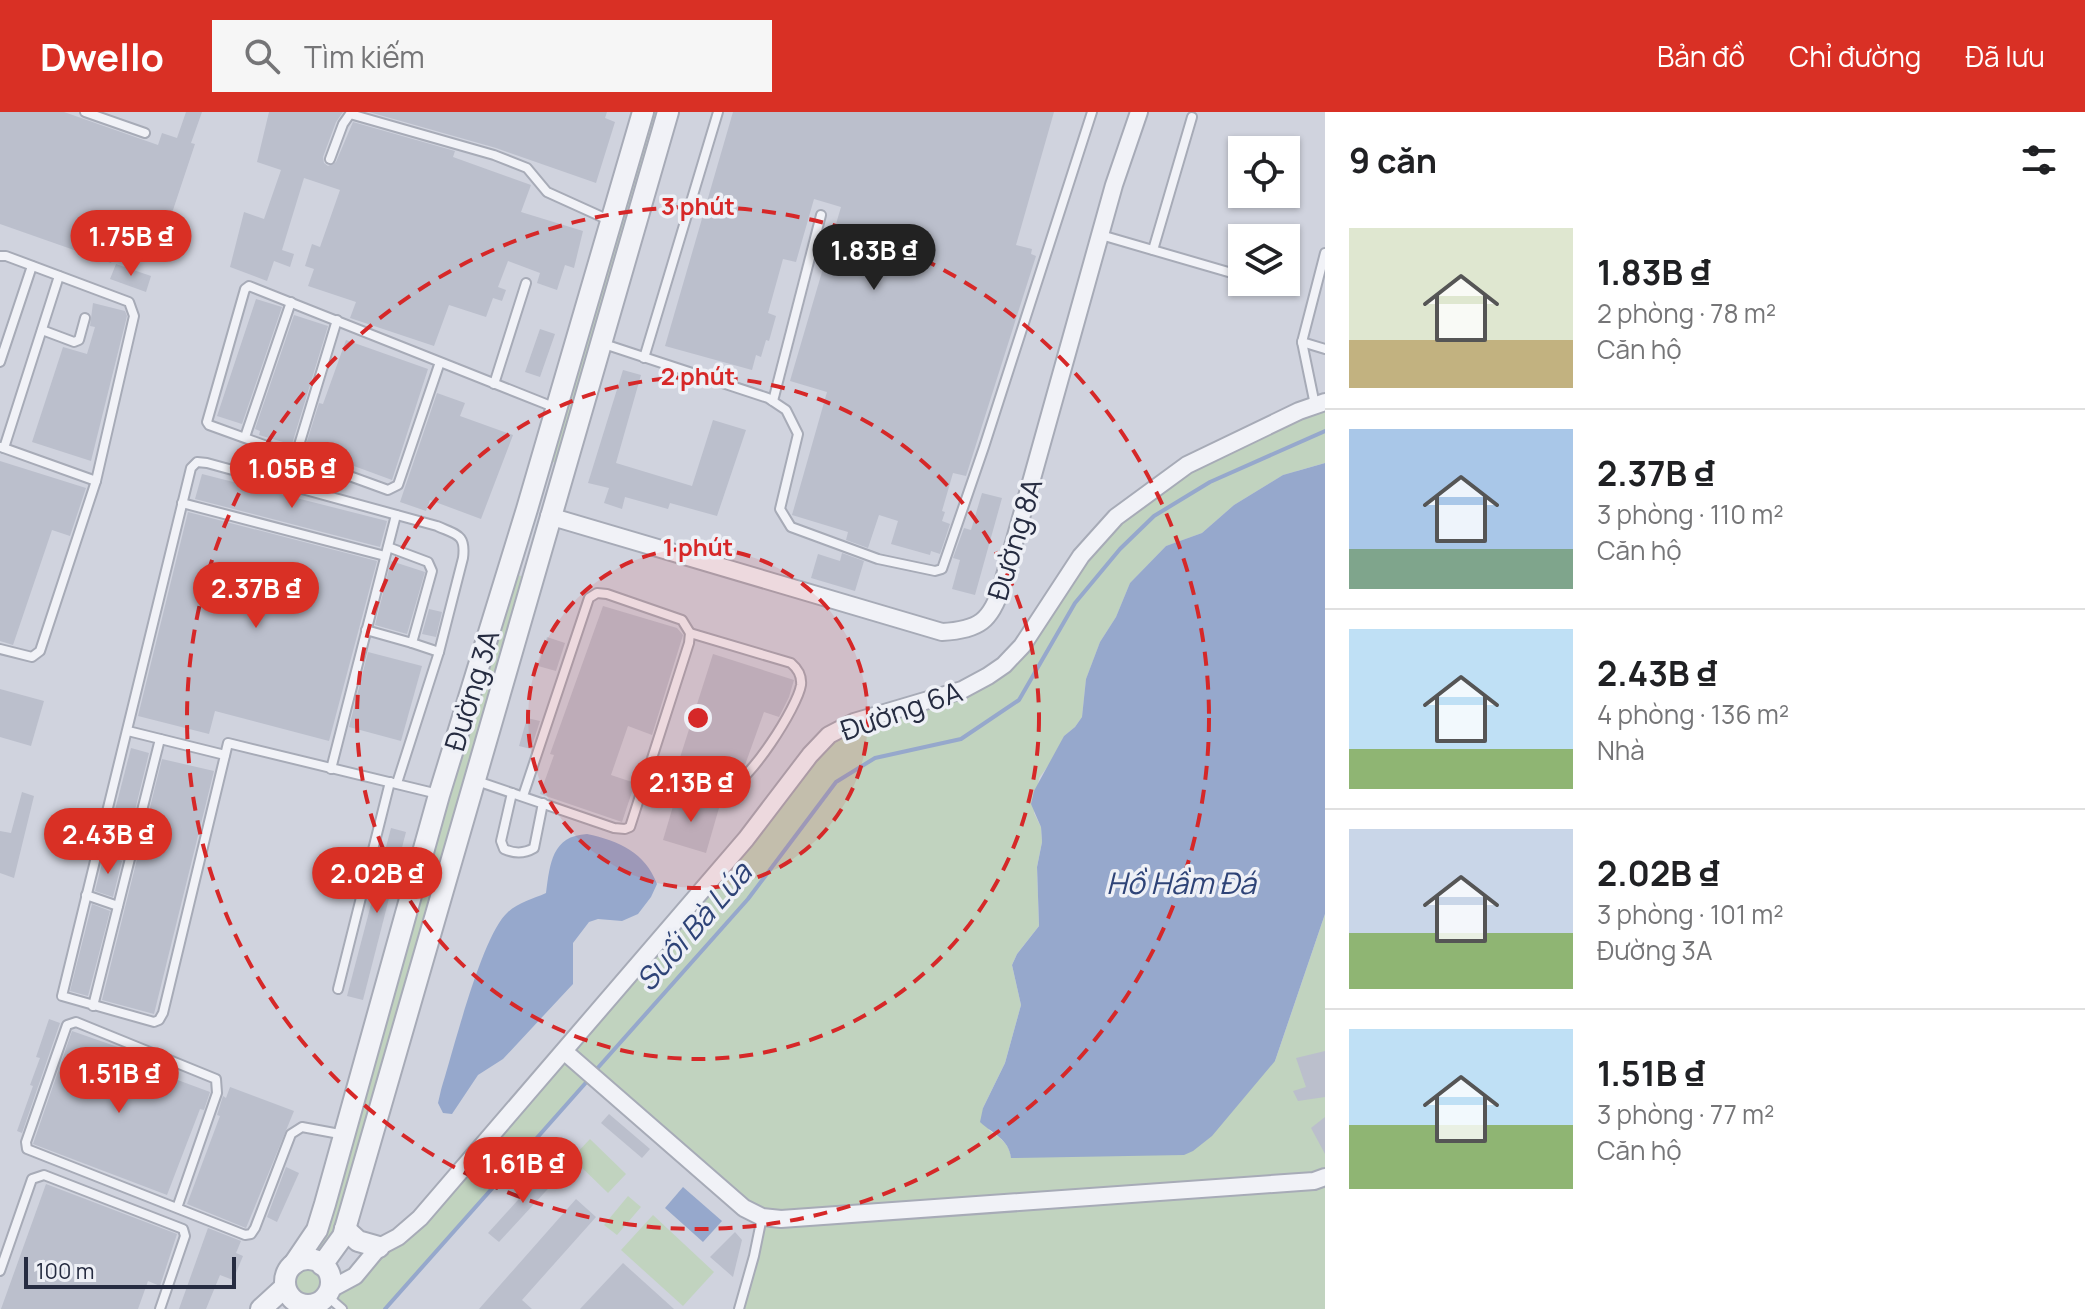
<!DOCTYPE html>
<html lang="vi">
<head>
<meta charset="utf-8">
<style>
  body { margin:0; font-family:Manrope,sans-serif; background:#f6f6f6; color:#202124; height:100vh; display:flex; flex-direction:column; font-size:30px; white-space:nowrap }
  * { box-sizing:border-box; margin:0 }
  p { font-size:26px; color:#757577 }
  .icon { flex:none; width:44px; height:44px; fill:none; stroke:currentColor; stroke-width:2; stroke-linecap:round; stroke-linejoin:round }
  .map { position:relative; flex:1; overflow:hidden }
  .details { display:flex; flex-direction:column; background:#fff; width:760px }
  .details>* { flex:none }
  .fabs { position:absolute; left:1228px; top:24px; display:grid; gap:16px }
  .fabs a { display:grid; place-items:center; width:72px; height:72px; border-radius:0px; background:#fff; box-shadow:0 2px 6px #0004; font-size:40px }
  .scale { position:absolute; left:24px; bottom:20px; width:212px; box-sizing:border-box; padding-left:8px; border:4px solid #262c41; border-top:0; font-size:22px; line-height:28px; white-space:nowrap; color:#262c41; -webkit-text-stroke:6px #eef0f6; paint-order:stroke }
  .price { position:absolute; translate:-50% -68px; padding:0 18px; border-radius:28px; background:#d93025; color:#fff; font-size:26px; line-height:52px; filter:drop-shadow(0 2px 4px #0008) }
  .price::after { content:''; position:absolute; left:50%; top:48px; width:24px; height:18px; margin-left:-12px; background:inherit; clip-path:polygon(0 0,100% 0,50% 100%) }
  .price.active { background:#222; color:#fff }
  ul { padding:0; list-style:none }
  li { display:flex; align-items:center; gap:24px; height:200px; padding:0 24px }
  li+li { border-top:2px solid #e0e0e0 }
  li span { display:grid; place-items:center; flex:none; width:224px; height:160px; border-radius:0px; color:#555 }
  li>.icon { margin-inline-start:auto }
  span .icon { width:96px; height:96px; fill:#fffc; stroke-width:1 }
  li b { font-size:34px }
  h2 { display:flex; justify-content:space-between; align-items:center; height:96px; padding:0 24px; font-size:34px }
  header { display:flex; align-items:center; gap:48px; box-sizing:border-box; height:112px; padding:0 40px; background:#d93025; color:#fff }
  header strong { font-size:38px }
  nav { display:flex; gap:44px; margin-inline-start:auto; font-size:28px }
  .search { width:560px; height:72px; background:#f6f6f6; display:flex; align-items:center; gap:20px; box-sizing:border-box; padding:0 28px; border-radius:0px; color:#757577; font-size:30px }
  main { display:flex; flex:1; min-height:0 }
  .map>svg:first-child { display:block }
</style>
</head>
<body>
<header>
<strong>Dwello</strong>
<div class="search"><svg class="icon" aria-label="search" viewBox="0 0 24 24"><circle cx="10" cy="10" r="6"/><path d="M15 15l6 6"/></svg>Tìm kiếm</div>
<nav><a>Bản đồ</a><a>Chỉ đường</a><a>Đã lưu</a></nav>
</header>
<main>
<div class="map">
<svg width="1325" height="1197" viewBox="0 0 1325 1197">
  <rect width="100%" height="100%" fill="#dee1e9"/>
  <path fill="#d0d3de" fill-rule="evenodd" d="M 0,0 L 1325,0 L 1325,319 L 758,1109 L 735,1197 L 0,1197 ZM 1242,38 L 1286,38 L 1286,82 L 1242,82 ZM 1242,126 L 1286,126 L 1286,170 L 1242,170 Z"/>
  <g fill="#c1d3bf">
    <polygon points="651,0 660,0 557,351 549,349"/>
    <path d="M 1325,295 L 1325,351 L 1283,363 L 1234,393 L 1202,421 L 1166,434 L 1130,471 L 1116,505 L 1100,530 L 1086,567 L 1082,605 L 1075,615 L 1064,624 L 1054,646 L 1039,666 L 1034,701 L 1041,715 L 1042,730 L 1037,755 L 1039,814 L 1017,842 L 1012,853 L 1021,893 L 1005,951 L 983,996 L 989,1018 C 1000,1026 1009,1031 1011,1045 L 1275,949 L 1325,802 L 1325,1197 L 742,1197 L 764,1111 L 754,1097 L 595,961 L 385,1197 L 346,1197 L 334,1186 L 339,1167 L 337,1162 L 381,1140 L 833,626 L 991,568 L 1085,446 L 1120,408 L 1190,357 Z"/>
    <polygon points="516,462 523,465 335,1121 320,1142 312,1140"/>
    <polygon points="590,1027 626,1062 608,1081 572,1046"/>
    <polygon points="628,1084 641,1095 617,1123 604,1113"/>
    <polygon points="653,1103 714,1160 683,1194 621,1138"/>
    <circle cx="308" cy="1170" r="14"/>
  </g>
  <g fill="#96a8cc">
    <path d="M 1325,351 L 1325,802 L 1275,949 L 1212,1024 L 1193,1039 L 1184,1043 L 1011,1046 C 1009,1027 993,1022 980,1010 L 983,996 L 1005,951 L 1021,893 L 1012,853 L 1017,842 L 1039,814 L 1037,755 L 1042,730 L 1041,715 L 1031,692 L 1034,679 L 1064,624 L 1075,615 L 1082,605 L 1086,567 L 1100,530 L 1116,505 L 1130,471 L 1166,434 L 1202,421 L 1234,393 L 1283,363 Z"/>
    <path d="M 587,722 C 619,729 645,740 657,772 L 651,785 L 638,802 L 622,809 L 598,807 L 589,810 L 573,831 L 573,872 L 503,947 L 478,963 L 452,1002 L 443,1001 L 438,991 L 441,978 C 453,940 482,822 508,800 C 519,790 533,787 546,781 C 550,751 552,724 587,722 Z"/>
    <polygon points="683,1075 722,1109 703,1130 665,1096"/>
  </g>
  <g fill="none" stroke-linecap="round" stroke-linejoin="round">
    <g stroke="#96a8cc" stroke-width="4">
      <polyline points="595,959 748,787 836,670 875,646 961,627 1019,588 1075,491 1120,437 1154,404 1210,370 1325,319"/>
      <polyline points="385,1197 590,966"/>
    </g>
  </g>
  <g fill="#bbbfcc">
    <polygon points="0,0 64,0 158,33 162,21 177,26 186,0 202,0 191,31 195,32 159,140 120,127 111,151 0,112"/>
    <polygon points="269,0 343,0 336,10 323,45 324,51 328,54 336,50 353,10 455,39 453,45 531,73 521,100 583,119 574,156 565,153 557,178 537,171 540,161 508,149 498,175 506,178 502,189 493,186 486,205 449,193 434,234 350,206 356,190 308,174 314,157 305,154 312,132 320,135 340,78 304,66 282,138 294,142 290,155 274,149 267,169 230,155 244,100 264,107 281,58 257,50"/>
    <polygon points="369,0 607,0 605,6 615,10 596,71 496,36"/>
    <polygon points="733,0 1054,0 1016,133 1032,137 1031,142 1036,144 966,364 953,361 942,399 945,400 942,409 950,412 940,442 931,439 930,443 891,432 898,409 879,403 868,436 846,428 848,420 792,403 827,280 790,269 841,95 814,87 796,150 783,147 768,201 776,204 769,229 766,228 761,245 756,243 752,258 665,234"/>
    <polygon points="116,152 151,164 146,180 110,167"/>
    <polygon points="256,187 282,195 242,312 217,304"/>
    <polygon points="93,191 125,199 127,204 91,349 32,330 63,235 87,242 95,215 90,214"/>
    <polygon points="294,203 328,214 292,332 290,332 259,323 260,319 255,317"/>
    <polygon points="540,217 555,222 540,265 525,260"/>
    <polygon points="346,228 428,257 392,368 305,336 319,291 323,292"/>
    <polygon points="623,258 641,263 616,351 692,374 713,308 746,318 717,404 670,391 668,397 625,385 622,397 604,391 609,376 588,371"/>
    <polygon points="437,281 465,291 460,304 513,323 481,407 430,388 426,399 400,390"/>
    <polygon points="0,349 86,376 70,424 52,418 13,533 0,529"/>
    <polygon points="202,362 387,409 380,435 195,387"/>
    <polygon points="982,381 1002,386 975,483 952,477 960,448 953,446 964,416 971,418"/>
    <polygon points="188,400 377,449 329,629 215,599 209,622 138,604"/>
    <polygon points="842,441 864,449 855,479 811,466 818,442 840,449"/>
    <polygon points="391,449 425,460 407,522 375,513"/>
    <polygon points="603,494 677,516 683,523 652,623 628,614 611,663 635,671 622,710 540,682 554,643 550,642"/>
    <polygon points="429,497 442,500 436,525 422,522"/>
    <polygon points="547,525 565,531 556,559 538,554"/>
    <polygon points="368,540 422,554 401,629 349,615"/>
    <polygon points="713,542 794,568 789,585 779,605 764,600 745,653 739,652 734,663 727,668 677,655"/>
    <polygon points="0,577 44,589 31,634 0,625"/>
    <polygon points="527,606 540,609 531,637 519,634"/>
    <polygon points="131,636 149,641 126,735 107,729"/>
    <polygon points="162,647 214,659 154,902 102,888"/>
    <polygon points="22,680 34,684 14,766 0,761 0,719 11,721"/>
    <polygon points="676,684 719,696 706,741 663,728"/>
    <polygon points="391,716 406,720 363,888 347,884"/>
    <polygon points="104,743 122,749 113,785 95,779"/>
    <polygon points="92,792 110,799 88,884 70,879"/>
    <polygon points="49,907 60,911 22,1021 17,1019 33,974 30,973 40,946 36,945"/>
    <polygon points="72,919 132,940 129,950 210,980 204,998 200,997 167,1083 33,1032"/>
    <polygon points="1325,939 1325,985 1298,989 1293,979 1306,975 1296,946"/>
    <polygon points="230,975 294,999 246,1116 187,1092 220,1004 217,1003 223,984 226,986"/>
    <polygon points="609,1002 650,1037 642,1046 601,1011"/>
    <polygon points="1325,1005 1325,1042 1311,1016"/>
    <polygon points="286,1055 299,1061 277,1110 267,1105"/>
    <polygon points="546,1057 557,1067 499,1130 488,1121"/>
    <polygon points="46,1072 177,1122 160,1174 148,1169 138,1197 1,1197"/>
    <polygon points="576,1087 596,1105 522,1188 532,1197 479,1197"/>
    <polygon points="208,1116 241,1129 236,1141 243,1144 233,1168 220,1163 206,1197 179,1197"/>
    <polygon points="735,1120 742,1128 733,1165 710,1145"/>
    <polygon points="623,1151 674,1197 580,1197"/>
  </g>
  <g fill="none" stroke-linecap="round" stroke-linejoin="round">
    <defs>
      <g id="service">
        <polyline points="85,0 145,21"/>
        <polyline points="330,47 343,12 350,2 494,43 527,56 547,80 611,109"/>
        <polyline points="1101,123 1242,164"/>
        <polyline points="1153,138 1192,5"/>
        <polyline points="1325,141 1302,230 1325,237"/>
        <polyline points="0,144 6,144 129,190 134,204 96,369 40,539 32,545 0,537"/>
        <polyline points="42,218 74,230 79,228 85,206"/>
        <polyline points="1302,230 1315,293"/>
        <polyline points="601,231 768,286 786,298 798,322 780,397 791,415 878,447 935,459 942,457 984,335 1092,0"/>
        <polyline points="644,246 718,0"/>
        <polyline points="0,250 32,154"/>
        <polyline points="440,250 398,373 388,378 209,313 207,310 245,177 249,174 556,296"/>
        <polyline points="494,272 526,171"/>
        <polyline points="773,289 821,103"/>
        <polyline points="245,325 291,190"/>
        <polyline points="1,335 96,369"/>
        <polyline points="4,336 59,164"/>
        <polyline points="296,343 337,208"/>
        <polyline points="182,391 385,444"/>
        <polyline points="366,518 412,531 432,459 428,450 388,435"/>
        <polyline points="412,531 439,540"/>
        <polyline points="128,619 225,643"/>
        <polyline points="331,657 396,403"/>
        <path d="M 648,660 C 665,664 712,679 727,676 C 748,673 798,594 801,573 C 802,564 798,557 791,551 L 690,521"/>
        <polyline points="474,668 614,716 625,717 630,715 689,531 690,521 682,508 607,482 597,481 589,486 523,684"/>
        <path d="M 397,671 L 439,540 L 463,446 C 466,422 457,423 437,414 L 207,351 L 197,350 L 191,356 L 62,884 L 154,910 L 159,908 L 163,901 L 228,631 L 438,682"/>
        <path d="M 512,681 L 501,729 L 504,737 C 515,742 524,742 534,736 L 543,691"/>
        <polyline points="98,734 131,744"/>
        <polyline points="86,783 118,794"/>
        <polyline points="338,877 390,670"/>
        <polyline points="93,894 160,627"/>
        <polyline points="177,1096 217,981 216,967 76,910 67,913 26,1030 27,1037 245,1123 251,1122 255,1116 291,1022 302,1015 345,1023"/>
        <polyline points="0,1159 32,1067 44,1063 183,1117 185,1124 160,1197"/>
        <polyline points="326,1183 342,1197"/>
        <polyline points="739,1197 754,1144 762,1105"/>
      </g>
      <g id="minor">
        <path d="M 549,404 L 942,520 C 979,518 991,509 1002,474 L 1114,73 L 1139,0"/>
        <polyline points="565,940 744,1096 762,1105 781,1107 1314,1069 1325,1065"/>
        <polyline points="329,1178 355,1164 379,1135 398,1125 420,1106 746,727 810,643 829,623 854,610 962,578 988,564 1004,553 1022,534 1081,444 1116,405 1187,353 1299,299 1325,290"/>
      </g>
      <g id="tertiary">
        <polyline points="345,1117 358,1129 379,1135"/>
        <circle cx="308" cy="1170" r="23"/>
        <polyline points="294,1152 317,1118 325,1092 439,683 527,397 643,0"/>
        <polyline points="322,1153 343,1124 668,0"/>
        <polyline points="261,1197 285,1175"/>
      </g>
    </defs>
    <use href="#service" stroke="#a7abb7" stroke-width="12"/>
    <use href="#minor" stroke="#a7abb7" stroke-width="20"/>
    <use href="#tertiary" stroke="#a7abb7" stroke-width="24"/>
    <use href="#service" stroke="#f1f2f7" stroke-width="8"/>
    <use href="#minor" stroke="#f1f2f7" stroke-width="16"/>
    <use href="#tertiary" stroke="#f1f2f7" stroke-width="20"/>
  </g>
  <circle cx="698" cy="606" r="170" fill="#d62828" fill-opacity=".12"/>
  <g fill="none" stroke="#d62828" stroke-width="4" stroke-dasharray="14 10">
    <circle cx="698" cy="606" r="170"/>
    <circle cx="698" cy="606" r="341"/>
    <circle cx="698" cy="606" r="511"/>
  </g>
  <g text-anchor="middle" dominant-baseline="central" stroke-width="7" stroke-linejoin="round" paint-order="stroke">
    <g font-size="28" fill="#262c41" stroke="#eef0f6">
      <text transform="translate(1014 427) rotate(-73)">Đường 8A</text>
      <text transform="translate(471 578) rotate(-73)">Đường 3A</text>
      <text transform="translate(901 598) rotate(-19)">Đường 6A</text>
    </g>
    <g font-size="30" font-style="italic" fill="#2e4377" stroke="#eef0f6">
      <text x="1181" y="770">Hồ Hầm Đá</text>
      <text transform="translate(693 814) rotate(-49)">Suối Bà Lúa</text>
    </g>
  </g>
  <circle cx="698" cy="606" r="12" fill="#d62828" stroke="#eef0f6" stroke-width="4"/>
  <g font-size="24" text-anchor="middle" font-weight="bold" fill="#d62828" stroke="#eef0f6" stroke-width="7" stroke-linejoin="round" paint-order="stroke">
    <text x="698" y="103">3 phút</text>
    <text x="698" y="273">2 phút</text>
    <text x="698" y="444">1 phút</text>
  </g>
</svg>
<div class="fabs">
<a><svg class="icon" aria-label="locate" viewBox="0 0 24 24"><circle cx="12" cy="12" r="6"/><path d="M12 2v4M12 18v4M2 12h4M18 12h4"/></svg></a>
<a><svg class="icon" aria-label="layers" viewBox="0 0 24 24"><path d="M12 4l9 5-9 5-9-5zM3 14l9 5 9-5"/></svg></a>
</div>
<div class="scale">100 m</div>
<b class="price" style="left:131px;top:166px">1.75B ₫</b>
<b class="price active" style="left:874px;top:180px">1.83B ₫</b>
<b class="price" style="left:292px;top:398px">1.05B ₫</b>
<b class="price" style="left:256px;top:518px">2.37B ₫</b>
<b class="price" style="left:691px;top:712px">2.13B ₫</b>
<b class="price" style="left:108px;top:764px">2.43B ₫</b>
<b class="price" style="left:377px;top:803px">2.02B ₫</b>
<b class="price" style="left:119px;top:1003px">1.51B ₫</b>
<b class="price" style="left:523px;top:1093px">1.61B ₫</b>
</div>
<section class="details">
<h2>9 căn<svg class="icon" aria-label="filters" viewBox="0 0 24 24"><path d="M4 7h16M4 17h16"/><circle cx="9" cy="7" r="2"/><circle cx="15" cy="17" r="2"/></svg></h2>
<ul>
<li><span style="background:linear-gradient(#dfe7d0 70%,#c2b280 0)"><svg class="icon" aria-label="home" viewBox="0 0 24 24"><path d="M3 11l9-7 9 7M6 9v11h12V9"/></svg></span><div><b>1.83B ₫</b><p>2 phòng · 78 m²</p><p>Căn hộ</p></div></li>
<li><span style="background:linear-gradient(#a9c7e8 75%,#7fa58c 0)"><svg class="icon" aria-label="home" viewBox="0 0 24 24"><path d="M3 11l9-7 9 7M6 9v11h12V9"/></svg></span><div><b>2.37B ₫</b><p>3 phòng · 110 m²</p><p>Căn hộ</p></div></li>
<li><span style="background:linear-gradient(#bfe0f5 75%,#8fb573 0)"><svg class="icon" aria-label="home" viewBox="0 0 24 24"><path d="M3 11l9-7 9 7M6 9v11h12V9"/></svg></span><div><b>2.43B ₫</b><p>4 phòng · 136 m²</p><p>Nhà</p></div></li>
<li><span style="background:linear-gradient(#c9d6e8 65%,#8fb573 0)"><svg class="icon" aria-label="home" viewBox="0 0 24 24"><path d="M3 11l9-7 9 7M6 9v11h12V9"/></svg></span><div><b>2.02B ₫</b><p>3 phòng · 101 m²</p><p>Đường 3A</p></div></li>
<li><span style="background:linear-gradient(#bfe0f5 60%,#8fb573 0)"><svg class="icon" aria-label="home" viewBox="0 0 24 24"><path d="M3 11l9-7 9 7M6 9v11h12V9"/></svg></span><div><b>1.51B ₫</b><p>3 phòng · 77 m²</p><p>Căn hộ</p></div></li>
</ul>
</section>
</main>
</body>
</html>
